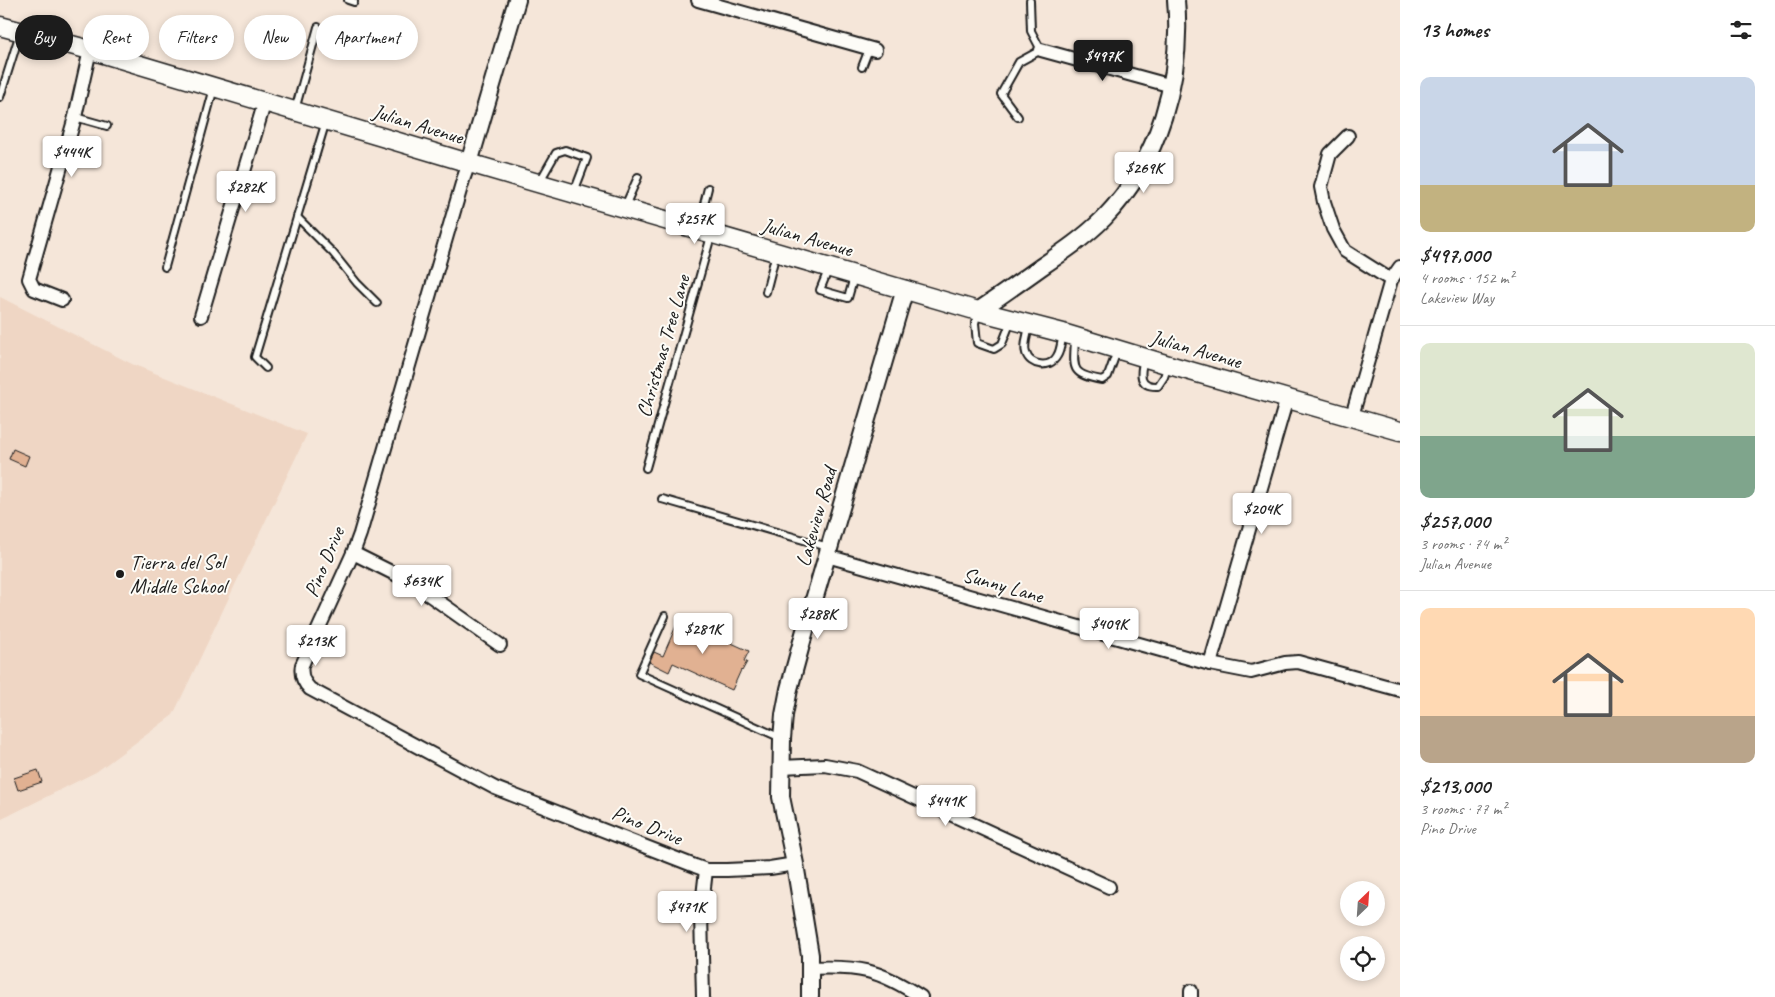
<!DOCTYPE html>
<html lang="en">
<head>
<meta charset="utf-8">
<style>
  body { margin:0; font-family:Caveat,sans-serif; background:#f6f6f6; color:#222; height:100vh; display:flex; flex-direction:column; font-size:19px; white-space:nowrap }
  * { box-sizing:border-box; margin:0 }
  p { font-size:16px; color:#767676 }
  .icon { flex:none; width:28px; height:28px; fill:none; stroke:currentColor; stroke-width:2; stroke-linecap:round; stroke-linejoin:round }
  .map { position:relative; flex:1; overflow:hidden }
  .side { display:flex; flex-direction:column; background:#fff; width:375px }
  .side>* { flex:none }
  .hud { position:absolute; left:15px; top:15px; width:475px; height:45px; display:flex; gap:10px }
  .needle { width:32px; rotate:25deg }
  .buttons { position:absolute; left:1340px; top:881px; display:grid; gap:10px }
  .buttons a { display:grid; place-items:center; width:45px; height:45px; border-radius:50%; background:#fff; box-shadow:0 2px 8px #0003; font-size:25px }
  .price { position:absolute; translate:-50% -42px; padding:0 11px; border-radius:5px; background:#fff; color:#222; font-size:16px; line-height:32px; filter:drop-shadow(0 1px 2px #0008) }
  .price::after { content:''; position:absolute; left:50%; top:30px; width:15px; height:11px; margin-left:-8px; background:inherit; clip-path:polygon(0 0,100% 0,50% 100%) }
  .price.current { background:#1c1c1c; color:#fff }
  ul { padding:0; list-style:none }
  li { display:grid; align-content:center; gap:10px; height:265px; padding:0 20px }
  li+li { border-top:1px solid #e0e0e0 }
  li span { display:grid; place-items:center; height:155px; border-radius:10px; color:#555 }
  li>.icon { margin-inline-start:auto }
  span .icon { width:90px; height:90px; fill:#fffc; stroke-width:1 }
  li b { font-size:21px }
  h2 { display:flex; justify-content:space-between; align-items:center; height:60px; padding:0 20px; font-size:21px }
  .chip { padding:0 18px; border-radius:22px; background:#fff; box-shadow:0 2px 8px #0003; font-size:18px; line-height:45px }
  .chip.current { background:#1c1c1c; color:#fff }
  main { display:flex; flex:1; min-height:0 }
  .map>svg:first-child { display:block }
</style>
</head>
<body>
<main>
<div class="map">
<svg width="1400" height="997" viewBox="0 0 1400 997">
  <rect width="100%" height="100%" fill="#f5e6d9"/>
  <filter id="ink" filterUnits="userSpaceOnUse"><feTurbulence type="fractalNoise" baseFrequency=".02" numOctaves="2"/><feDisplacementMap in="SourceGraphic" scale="10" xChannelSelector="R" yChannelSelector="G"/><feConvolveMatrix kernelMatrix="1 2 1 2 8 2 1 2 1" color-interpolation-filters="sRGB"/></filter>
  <g filter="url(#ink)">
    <polygon fill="#efd6c4" points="0,297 132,364 307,434 173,715 96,772 0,820"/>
    <g fill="#e1b192" stroke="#1c1c1c">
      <polygon points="13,449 29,456 25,466 9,459"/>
      <polygon points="679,619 749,651 744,661 747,662 742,671 741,670 732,690 673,663 669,672 649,662 654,652 663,656"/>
      <polygon points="38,770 42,782 18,790 14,778"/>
    </g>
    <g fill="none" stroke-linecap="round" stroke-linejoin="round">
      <defs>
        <g id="service">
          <polyline points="348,0 354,2"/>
          <polyline points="862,67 869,49"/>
          <polyline points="0,97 20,33"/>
          <polyline points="295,110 318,27"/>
          <polyline points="75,117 107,126"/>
          <polyline points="1018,117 1001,94 1019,62 1041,50 1031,31 1030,1"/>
          <polyline points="540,181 556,153 565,150 587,158 574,192"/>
          <polyline points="625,206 638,177"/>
          <polyline points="297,217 333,253 357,283 377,303"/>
          <polyline points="698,228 708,188"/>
          <polyline points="165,267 214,88"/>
          <polyline points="829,268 820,290 848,298 854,277"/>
          <polyline points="766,292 776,253"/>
          <polyline points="978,311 975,323 977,343 994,349 1002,344 1011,321"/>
          <path d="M 1029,326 C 1028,334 1023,345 1026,353 C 1030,366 1050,369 1057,356 C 1061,350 1061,341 1063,334"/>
          <path d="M 1075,338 C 1074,368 1069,374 1102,380 L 1108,376 L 1117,351"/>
          <path d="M 1144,359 C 1140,373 1138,387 1158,386 L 1164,377 L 1168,365"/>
          <polyline points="266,368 255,357 326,121"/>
          <polyline points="646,468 711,236"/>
          <polyline points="662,499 828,547"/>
          <polyline points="665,616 639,674 781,738"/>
        </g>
        <g id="minor">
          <polyline points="698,0 875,50"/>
          <polyline points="1041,50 1172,86"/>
          <polyline points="1348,136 1330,154 1321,187 1324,202 1333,229 1345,251 1391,280"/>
          <path d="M 469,163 L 463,180 L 360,534 L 353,553 L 302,665 C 300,675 303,682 310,689 L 495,788 L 695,866 L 706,870 L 727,870 L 770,868 L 795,864"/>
          <polyline points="62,300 34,289 29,279 75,117 90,50"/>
          <polyline points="201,316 265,101"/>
          <polyline points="1352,416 1391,280 1400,267"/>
          <polyline points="353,553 411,582 500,645"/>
          <polyline points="827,556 1210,664 1251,672 1285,663 1298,662 1400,690"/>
          <polyline points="1210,664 1287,398"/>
          <polyline points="781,767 825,765 857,771 1109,887"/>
          <path d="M 809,968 C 860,966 878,969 921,997"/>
          <polyline points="1191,991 1191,997"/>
          <polyline points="703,997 701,914 706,870"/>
        </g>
        <g id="tertiary">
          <polyline points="469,163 517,0"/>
          <path d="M 978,311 C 999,297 1020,282 1041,267 C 1063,252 1085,237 1104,218 C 1159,161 1183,78 1176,0"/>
          <polyline points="810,997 810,955 795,864 781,797 782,739 784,715 789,689 804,634 905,289"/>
        </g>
        <polyline id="secondary" points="0,26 90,50 469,163 978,311 1063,333 1169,365 1400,431"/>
      </defs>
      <use href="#service" stroke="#1c1c1c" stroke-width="10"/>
      <use href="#minor" stroke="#1c1c1c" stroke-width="16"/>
      <use href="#tertiary" stroke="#1c1c1c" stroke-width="20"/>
      <use href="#secondary" stroke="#1c1c1c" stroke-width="21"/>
      <use href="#service" stroke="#fdfcf7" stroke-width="6"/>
      <use href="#minor" stroke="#fdfcf7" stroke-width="12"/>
      <use href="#tertiary" stroke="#fdfcf7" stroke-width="16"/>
      <use href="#secondary" stroke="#fdfcf7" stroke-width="18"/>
    </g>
  </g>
  <circle fill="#1c1c1c" stroke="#fdfcf7" stroke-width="2" cx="120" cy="574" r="5"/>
  <g text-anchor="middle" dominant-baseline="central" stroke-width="4" stroke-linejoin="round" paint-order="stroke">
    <g font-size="21" fill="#1c1c1c" stroke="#fdfcf7">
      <text transform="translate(418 124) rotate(17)">Julian Avenue</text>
      <text transform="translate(807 237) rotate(16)">Julian Avenue</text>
      <text transform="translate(663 346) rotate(-74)">Christmas Tree Lane</text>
      <text transform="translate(1196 349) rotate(16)">Julian Avenue</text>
      <text transform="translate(816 517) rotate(-74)">Lakeview Road</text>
      <text transform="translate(324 562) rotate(-67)">Pino Drive</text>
      <text transform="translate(1003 585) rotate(16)">Sunny Lane</text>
      <text transform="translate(647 825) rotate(22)">Pino Drive</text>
    </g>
    <g font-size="21" fill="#1c1c1c" stroke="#fdfcf7" text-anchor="start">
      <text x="130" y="562">Tierra del Sol<tspan x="130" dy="24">Middle School</tspan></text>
    </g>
  </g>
</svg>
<div class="buttons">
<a><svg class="needle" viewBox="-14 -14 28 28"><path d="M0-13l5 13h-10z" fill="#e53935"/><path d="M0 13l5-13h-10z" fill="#767676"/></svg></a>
<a><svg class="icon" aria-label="locate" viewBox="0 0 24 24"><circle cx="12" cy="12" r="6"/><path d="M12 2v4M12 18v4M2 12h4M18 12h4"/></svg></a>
</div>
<b class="price current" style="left:1103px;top:82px">$497K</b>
<b class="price" style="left:72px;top:178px">$444K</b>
<b class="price" style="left:1144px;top:194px">$269K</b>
<b class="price" style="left:246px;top:213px">$282K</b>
<b class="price" style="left:695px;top:245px">$257K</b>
<b class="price" style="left:1262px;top:535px">$204K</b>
<b class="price" style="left:422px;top:607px">$634K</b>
<b class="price" style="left:818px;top:640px">$288K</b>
<b class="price" style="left:1109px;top:650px">$409K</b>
<b class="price" style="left:703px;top:655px">$281K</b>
<b class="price" style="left:316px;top:667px">$213K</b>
<b class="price" style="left:946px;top:827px">$441K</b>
<b class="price" style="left:687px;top:933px">$471K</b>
<div class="hud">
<a class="chip current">Buy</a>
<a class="chip">Rent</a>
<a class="chip">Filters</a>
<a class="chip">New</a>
<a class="chip">Apartment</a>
</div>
</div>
<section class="side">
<h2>13 homes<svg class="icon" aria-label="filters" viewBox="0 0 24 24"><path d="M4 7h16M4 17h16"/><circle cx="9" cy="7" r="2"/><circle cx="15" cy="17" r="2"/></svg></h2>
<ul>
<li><span style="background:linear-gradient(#c9d6e8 70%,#c2b280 0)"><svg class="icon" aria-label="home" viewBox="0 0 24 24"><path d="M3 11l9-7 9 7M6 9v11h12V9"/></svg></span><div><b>$497,000</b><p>4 rooms · 152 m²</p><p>Lakeview Way</p></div></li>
<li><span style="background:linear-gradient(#dfe7d0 60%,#7fa58c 0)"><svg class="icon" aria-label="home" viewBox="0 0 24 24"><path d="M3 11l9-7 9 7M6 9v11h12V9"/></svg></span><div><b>$257,000</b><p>3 rooms · 74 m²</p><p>Julian Avenue</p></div></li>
<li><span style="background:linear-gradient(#ffd9b3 70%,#b9a48a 0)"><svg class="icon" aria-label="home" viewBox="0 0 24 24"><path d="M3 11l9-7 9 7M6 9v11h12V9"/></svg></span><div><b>$213,000</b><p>3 rooms · 77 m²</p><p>Pino Drive</p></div></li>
</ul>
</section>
</main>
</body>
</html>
